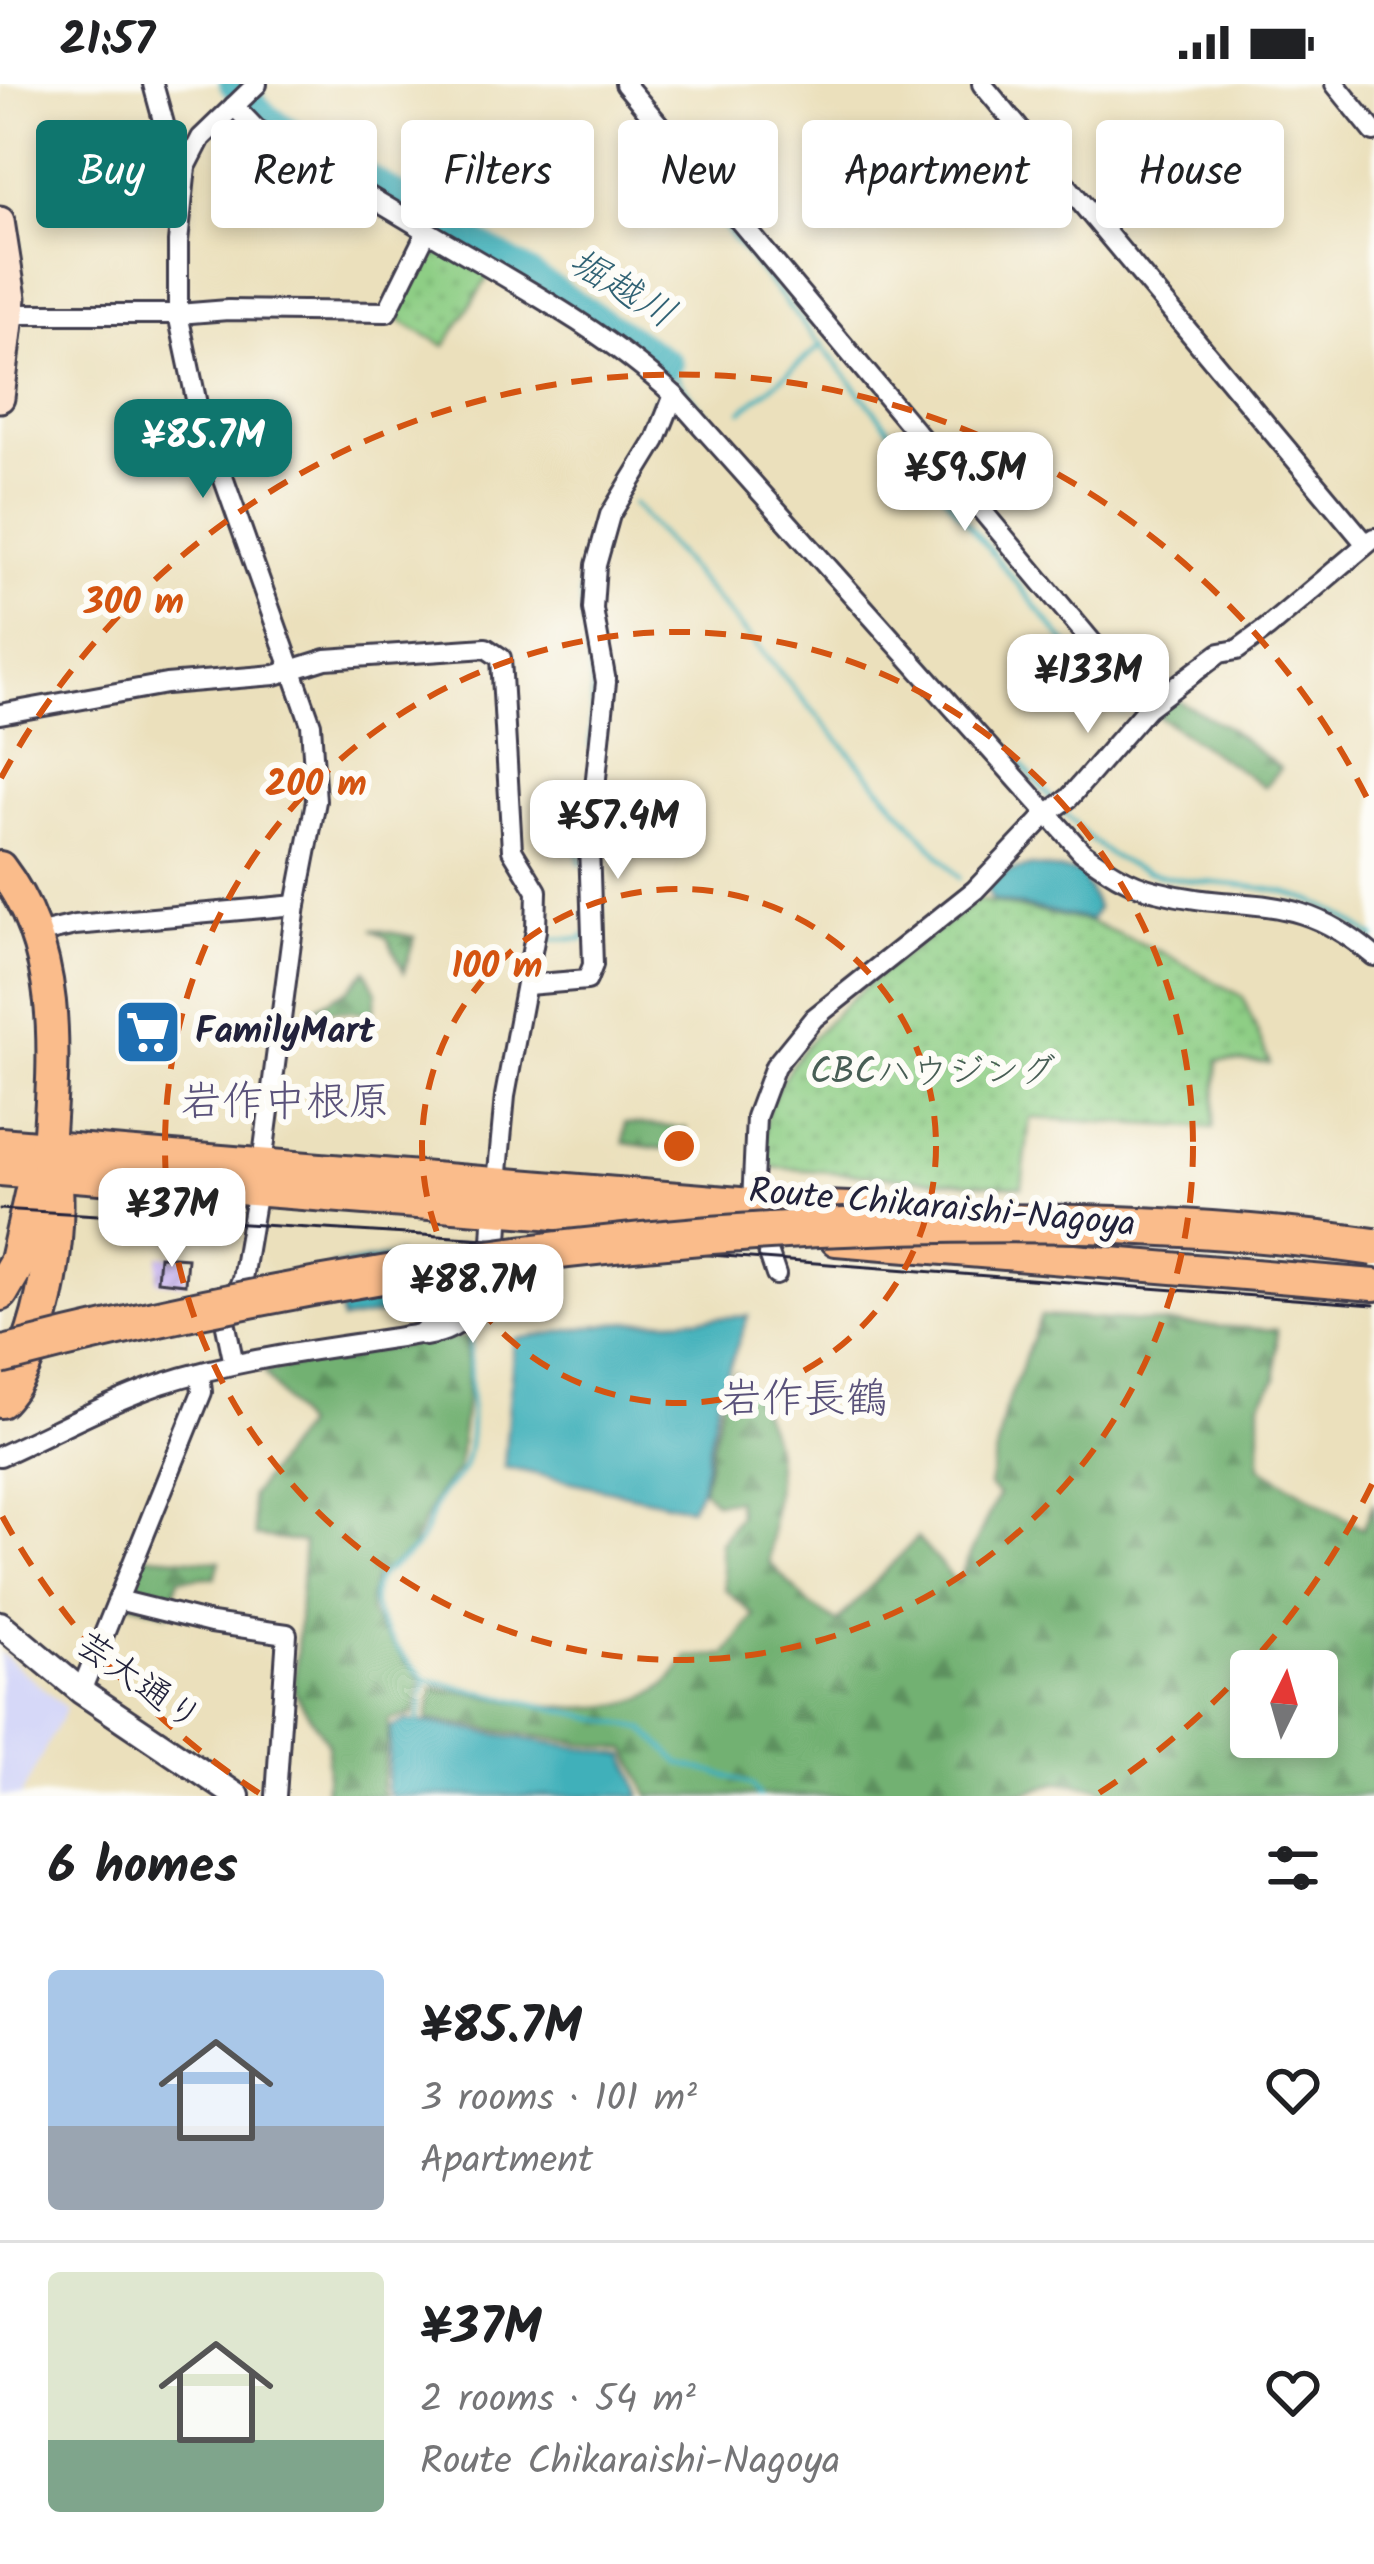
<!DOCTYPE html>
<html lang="en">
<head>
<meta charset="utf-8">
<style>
  body { margin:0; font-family:Kalam,"Klee One",sans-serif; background:#f2f2f2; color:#202124; height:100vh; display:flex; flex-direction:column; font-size:45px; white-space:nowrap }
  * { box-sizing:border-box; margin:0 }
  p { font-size:39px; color:#757577 }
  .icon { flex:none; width:66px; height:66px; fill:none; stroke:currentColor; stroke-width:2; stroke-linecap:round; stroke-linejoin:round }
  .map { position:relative; height:1712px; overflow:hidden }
  .panel { display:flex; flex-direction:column; background:#fff; flex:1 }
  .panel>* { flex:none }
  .top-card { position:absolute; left:36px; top:36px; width:1302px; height:108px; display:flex; gap:24px }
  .needle { width:78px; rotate:5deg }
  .buttons { position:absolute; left:1230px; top:1566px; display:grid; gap:24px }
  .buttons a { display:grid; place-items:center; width:108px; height:108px; border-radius:12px; background:#fff; box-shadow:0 6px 18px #0003; font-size:60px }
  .price { position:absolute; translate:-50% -102px; padding:0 27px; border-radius:24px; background:#fff; color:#222; font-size:39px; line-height:78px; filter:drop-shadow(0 3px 6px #0008) }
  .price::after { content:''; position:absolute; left:50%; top:72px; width:36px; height:27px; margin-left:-18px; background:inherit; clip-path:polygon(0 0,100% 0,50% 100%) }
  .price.on { background:#0f766e; color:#fff }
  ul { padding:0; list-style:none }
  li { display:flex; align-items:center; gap:36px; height:300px; padding:0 48px }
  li+li { border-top:3px solid #e0e0e0 }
  li span { display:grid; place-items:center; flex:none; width:336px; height:240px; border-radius:12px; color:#555 }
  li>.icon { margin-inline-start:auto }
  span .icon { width:144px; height:144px; fill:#fffc; stroke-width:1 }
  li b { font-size:51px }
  h2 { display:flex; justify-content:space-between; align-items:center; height:144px; padding:0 48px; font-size:51px }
  .tag { padding:0 42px; border-radius:12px; background:#fff; box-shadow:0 6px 18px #0003; font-size:42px; line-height:108px }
  .tag.on { background:#0f766e; color:#fff }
  .status { display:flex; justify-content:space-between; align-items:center; height:84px; padding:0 60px; background:#fff; direction:ltr }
  .status svg { height:33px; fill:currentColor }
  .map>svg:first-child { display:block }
</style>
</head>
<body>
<div class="status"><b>21:57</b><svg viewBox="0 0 49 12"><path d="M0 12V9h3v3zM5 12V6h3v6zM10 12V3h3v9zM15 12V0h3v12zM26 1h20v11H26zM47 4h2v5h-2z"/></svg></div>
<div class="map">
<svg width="1374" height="1712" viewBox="0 0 1374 1712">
  <defs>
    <pattern id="forest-firs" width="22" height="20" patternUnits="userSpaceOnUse" patternTransform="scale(3)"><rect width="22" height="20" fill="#72b172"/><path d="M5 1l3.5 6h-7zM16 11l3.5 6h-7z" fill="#5d905f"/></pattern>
    <pattern id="park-dots" width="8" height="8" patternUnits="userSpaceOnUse" patternTransform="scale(3)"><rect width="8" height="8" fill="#8ece85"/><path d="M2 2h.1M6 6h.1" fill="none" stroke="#7ab174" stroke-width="1.8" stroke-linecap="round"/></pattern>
    <pattern id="building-hatch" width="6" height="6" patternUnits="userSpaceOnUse" patternTransform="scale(3)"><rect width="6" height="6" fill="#c1abf0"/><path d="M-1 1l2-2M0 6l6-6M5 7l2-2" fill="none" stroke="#9c8bc4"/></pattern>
  </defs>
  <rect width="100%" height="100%" fill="#fdfcf7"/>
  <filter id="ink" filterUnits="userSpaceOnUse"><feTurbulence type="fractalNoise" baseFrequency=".00833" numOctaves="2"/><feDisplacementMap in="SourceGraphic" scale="24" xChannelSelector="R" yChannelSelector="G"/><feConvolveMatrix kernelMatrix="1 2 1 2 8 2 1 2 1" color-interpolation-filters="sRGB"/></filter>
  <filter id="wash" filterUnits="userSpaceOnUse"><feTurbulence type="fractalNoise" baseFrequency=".004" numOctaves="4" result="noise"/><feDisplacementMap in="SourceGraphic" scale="48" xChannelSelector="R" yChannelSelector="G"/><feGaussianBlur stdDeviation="2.7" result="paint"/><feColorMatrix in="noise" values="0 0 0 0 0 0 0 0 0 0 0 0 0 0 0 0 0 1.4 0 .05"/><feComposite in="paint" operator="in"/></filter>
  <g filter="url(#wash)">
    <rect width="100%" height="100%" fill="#ebe0bc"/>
    <polygon fill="#d6d8f8" points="0,1568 66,1624 21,1712 0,1712"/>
    <g fill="url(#forest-firs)" stroke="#4a6a56" stroke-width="3" fill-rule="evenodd">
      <polygon points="1166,610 1227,643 1280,684 1265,703 1147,625"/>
      <polygon points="372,845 415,853 404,888 388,855"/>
      <polygon points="366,886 377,908 373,929 313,925 350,904"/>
      <polygon points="625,1039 686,1044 681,1068 624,1059"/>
      <path d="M 1041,1232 L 1277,1246 L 1276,1295 L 1260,1318 L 1260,1383 L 1363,1445 L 1374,1418 L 1374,1712 L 1102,1712 L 1102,1704 L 1059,1698 L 1024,1709 L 965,1708 L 962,1712 L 649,1712 L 628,1666 L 427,1636 L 433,1603 C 495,1612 611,1645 664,1602 C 673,1595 680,1582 688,1573 L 726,1571 L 754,1531 L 725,1505 L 720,1459 L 739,1431 L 736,1416 L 715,1418 L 703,1405 L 722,1315 L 735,1288 C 793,1357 774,1394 769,1478 L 810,1521 L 837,1538 L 917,1454 L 957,1499 L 998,1411 L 989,1402 L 1005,1326 ZM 1251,1587 L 1317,1587 L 1317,1653 L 1251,1653 Z"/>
      <polygon points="466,1253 467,1308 458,1385 436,1412 410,1467 374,1495 369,1514 370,1529 381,1547 421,1596 414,1630 389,1636 381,1706 385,1712 325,1712 328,1660 294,1607 304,1459 255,1452 251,1412 303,1342 264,1288 367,1267"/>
      <polygon points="137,1471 220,1477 215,1493 179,1494 168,1529 118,1516"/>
    </g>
    <g fill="url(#park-dots)" stroke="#587860" stroke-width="3">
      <polygon points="428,153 490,190 445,262 390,231"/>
      <path d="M 978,816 L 1090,838 L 1164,869 L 1243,913 L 1270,979 L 1218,976 L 1213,1044 L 1030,1034 L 1022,1103 L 768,1083 C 767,1066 762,1043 768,1027 C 798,938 907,872 978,816 Z"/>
    </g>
    <g fill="#40b0ba" stroke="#31697a" stroke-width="3">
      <polygon points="1032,782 1081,789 1097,824 1091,836 992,816 986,803 1007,788"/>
      <polygon points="397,1171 405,1226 342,1237 331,1182"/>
      <polygon points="748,1232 718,1314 701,1404 690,1424 504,1383 514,1255 614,1239"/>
      <polygon points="408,1636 626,1671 641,1712 390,1712 386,1704 391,1643"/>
    </g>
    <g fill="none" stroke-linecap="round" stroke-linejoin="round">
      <g stroke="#40b0ba" stroke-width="4.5">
        <polyline points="660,66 1122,627"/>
        <polyline points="668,280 695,318 889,534 955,602 1053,717"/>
        <polyline points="742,327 823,260"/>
        <polyline points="633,420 959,794"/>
        <path d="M 590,662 C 592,637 594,612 591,588 C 586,550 576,515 584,477 C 597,417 636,373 655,316"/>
        <path d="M 1061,725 C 1076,740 1091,758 1109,770 C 1168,808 1238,792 1301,813 C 1328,822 1351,836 1374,854"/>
        <polyline points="581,780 575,755 585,721"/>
        <polyline points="538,892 546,855 584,855 584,851"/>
        <polyline points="529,933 534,909"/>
        <polyline points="428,1596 644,1645 681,1680 731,1693 752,1702 759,1712"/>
        <path d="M 418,1638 L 426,1595 C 405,1575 354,1523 380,1493 C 391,1481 406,1475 416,1463 C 429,1447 430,1428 440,1412 C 446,1401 460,1395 464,1383 C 478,1342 466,1294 471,1252"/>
      </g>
      <polyline stroke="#40b0ba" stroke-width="30" points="234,0 267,35 527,190 668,280"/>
    </g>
    <g id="blocks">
      <g fill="url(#building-hatch)">
        <polygon points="162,924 166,971 134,973 131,926"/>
        <polygon points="159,1172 187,1174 185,1200 157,1197"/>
      </g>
    </g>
  </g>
  <g filter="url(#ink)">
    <use href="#blocks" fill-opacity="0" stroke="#403e4e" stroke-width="3"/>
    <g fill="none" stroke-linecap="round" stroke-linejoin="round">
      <defs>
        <g id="minor">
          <polyline points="153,0 172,69 186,83"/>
          <polyline points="257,0 201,54 186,83 178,158 178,230 197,320 311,640 316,717 296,821 262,1080"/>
          <polyline points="625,0 1147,624"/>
          <polyline points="982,0 1366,460"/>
          <polyline points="1335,0 1374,48"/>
          <path d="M 427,147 C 511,197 602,244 674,311 L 1082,768 C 1106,785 1127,800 1156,807 C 1245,831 1292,802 1374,872"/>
          <polyline points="11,230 178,230 228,226 387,228 427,147 256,45 234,22"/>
          <polyline points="0,630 166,600 275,591 326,575 486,564 501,574 512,766 537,807 536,846 505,1012 497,1099"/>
          <polyline points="37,850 75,841 296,821"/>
          <polyline points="527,901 587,896 593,881 589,761 606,598 593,525 596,481 610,431 656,356 674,311"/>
          <polyline points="776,1191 752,1120 756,1033 775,982 814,934 975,806 1048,729 1069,714 1147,624 1220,569 1237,566 1267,544 1374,454"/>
          <polyline points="234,1280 225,1237 242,1195 257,1106"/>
          <path d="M 0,1372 C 53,1348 106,1319 161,1300 C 246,1272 337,1264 425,1249"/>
          <polyline points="118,1516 211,1539 287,1550 276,1712"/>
          <polyline points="81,1607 202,1308 200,1289"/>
        </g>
        <g id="tertiary">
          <path d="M 425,1249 C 487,1239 497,1178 496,1124"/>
          <polyline points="0,1540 81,1607 237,1712"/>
        </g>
        <polyline id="secondary" points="0,137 12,214 0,314"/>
        <g id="primary">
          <path d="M 0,783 C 62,864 55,966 48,1063"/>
          <polyline points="0,1059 752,1120 897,1126"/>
          <polyline points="0,1086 693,1141"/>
          <polyline points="836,1156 1374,1201"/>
        </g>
        <g id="motorway">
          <polyline points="0,1208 18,1177 34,1106"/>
          <path d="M 0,1315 C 46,1266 66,1126 48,1063"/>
        </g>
      </defs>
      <use href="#minor" stroke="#403e4e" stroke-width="24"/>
      <use href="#tertiary" stroke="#403e4e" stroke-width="30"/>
      <use href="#secondary" stroke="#403e4e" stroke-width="33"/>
      <use href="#primary" stroke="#403e4e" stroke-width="36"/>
      <use href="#motorway" stroke="#403e4e" stroke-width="42"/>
      <use href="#minor" stroke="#fff" stroke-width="18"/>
      <use href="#tertiary" stroke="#fff" stroke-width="24"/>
      <use href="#secondary" stroke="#fde4d1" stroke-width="27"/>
      <use href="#primary" stroke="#fabc8b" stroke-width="30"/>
      <use href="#motorway" stroke="#fabc8b" stroke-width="36"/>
      <polyline stroke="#22223b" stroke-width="3" points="0,1125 536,1158 1374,1221"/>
      <defs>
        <path id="motorway-bridge" d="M 0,1272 C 293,1196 592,1150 895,1141 C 1055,1136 1215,1140 1374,1163"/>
      </defs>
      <use href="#motorway-bridge" stroke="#403e4e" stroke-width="42" stroke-linecap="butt"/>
      <use href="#motorway-bridge" stroke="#fabc8b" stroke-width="36"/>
    </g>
  </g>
  <g fill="none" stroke="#d45411" stroke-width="6" stroke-dasharray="21 15">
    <circle cx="679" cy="1062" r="257"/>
    <circle cx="679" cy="1062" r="514"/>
    <path d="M1372 1400A771 771 0 0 1 1099 1709M259 1709A771 771 0 0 1 1 1430M1 694A771 771 0 0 1 1372 724"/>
  </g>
  <defs>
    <symbol id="supermarket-square" viewBox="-11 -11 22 22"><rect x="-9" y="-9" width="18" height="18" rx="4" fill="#1f6fb2" stroke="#fdfcf7"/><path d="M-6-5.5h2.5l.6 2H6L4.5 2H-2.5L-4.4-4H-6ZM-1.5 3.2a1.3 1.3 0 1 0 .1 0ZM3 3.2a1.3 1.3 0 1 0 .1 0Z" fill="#fff"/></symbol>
  </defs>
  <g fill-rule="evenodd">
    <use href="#supermarket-square" x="110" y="910" width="76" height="76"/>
  </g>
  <g text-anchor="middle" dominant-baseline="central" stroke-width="12" stroke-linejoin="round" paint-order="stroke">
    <g font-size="36" font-weight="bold" fill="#22223b" stroke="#fdfcf7" text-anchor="start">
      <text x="195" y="948">FamilyMart</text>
    </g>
    <g font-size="36" fill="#485e55" stroke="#fdfcf7">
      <text x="933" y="989">CBCハウジング</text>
    </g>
    <g font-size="36" fill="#22223b" stroke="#fdfcf7">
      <text transform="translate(942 1125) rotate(5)">Route Chikaraishi-Nagoya</text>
      <text transform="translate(138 1599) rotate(35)">芸大通り</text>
    </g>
    <g font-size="39" font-style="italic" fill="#306274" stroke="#fdfcf7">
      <text transform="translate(621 206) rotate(31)">堀越川</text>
    </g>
    <g font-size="42" fill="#5a527a" stroke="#fdfcf7">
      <text x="285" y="1019">岩作中根原</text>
      <text x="804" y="1316">岩作長鶴</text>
    </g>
  </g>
  <circle cx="679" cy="1062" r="18" fill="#d45411" stroke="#fdfcf7" stroke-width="6"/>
  <g font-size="36" text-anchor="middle" font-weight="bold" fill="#d45411" stroke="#fdfcf7" stroke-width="12" stroke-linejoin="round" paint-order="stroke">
    <text x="134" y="529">300 m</text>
    <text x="316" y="711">200 m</text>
    <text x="497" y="893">100 m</text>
  </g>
</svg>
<div class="buttons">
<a><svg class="needle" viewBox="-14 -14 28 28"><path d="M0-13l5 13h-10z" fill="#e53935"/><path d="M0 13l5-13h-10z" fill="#757577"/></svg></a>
</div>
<b class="price on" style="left:203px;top:417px">¥85.7M</b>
<b class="price" style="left:965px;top:450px">¥59.5M</b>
<b class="price" style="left:1088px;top:652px">¥133M</b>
<b class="price" style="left:618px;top:798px">¥57.4M</b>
<b class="price" style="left:172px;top:1186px">¥37M</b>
<b class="price" style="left:473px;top:1262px">¥88.7M</b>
<div class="top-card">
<a class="tag on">Buy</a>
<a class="tag">Rent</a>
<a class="tag">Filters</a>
<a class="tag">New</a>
<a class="tag">Apartment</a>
<a class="tag">House</a>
</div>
</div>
<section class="panel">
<h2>6 homes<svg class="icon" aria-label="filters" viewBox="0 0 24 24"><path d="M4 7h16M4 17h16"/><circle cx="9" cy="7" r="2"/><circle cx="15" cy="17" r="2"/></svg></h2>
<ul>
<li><span style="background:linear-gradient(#a9c7e8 65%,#9aa5b1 0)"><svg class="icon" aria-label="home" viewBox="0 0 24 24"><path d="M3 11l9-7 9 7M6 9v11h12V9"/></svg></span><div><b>¥85.7M</b><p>3 rooms · 101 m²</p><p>Apartment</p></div><svg class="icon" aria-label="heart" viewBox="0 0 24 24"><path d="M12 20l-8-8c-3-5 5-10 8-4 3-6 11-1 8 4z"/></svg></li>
<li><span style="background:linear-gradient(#dfe7d0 70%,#7fa58c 0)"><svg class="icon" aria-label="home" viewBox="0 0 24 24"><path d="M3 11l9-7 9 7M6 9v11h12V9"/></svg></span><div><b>¥37M</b><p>2 rooms · 54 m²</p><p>Route Chikaraishi-Nagoya</p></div><svg class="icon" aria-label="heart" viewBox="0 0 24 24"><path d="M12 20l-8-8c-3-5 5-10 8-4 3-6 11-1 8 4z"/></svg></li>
</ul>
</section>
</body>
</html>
